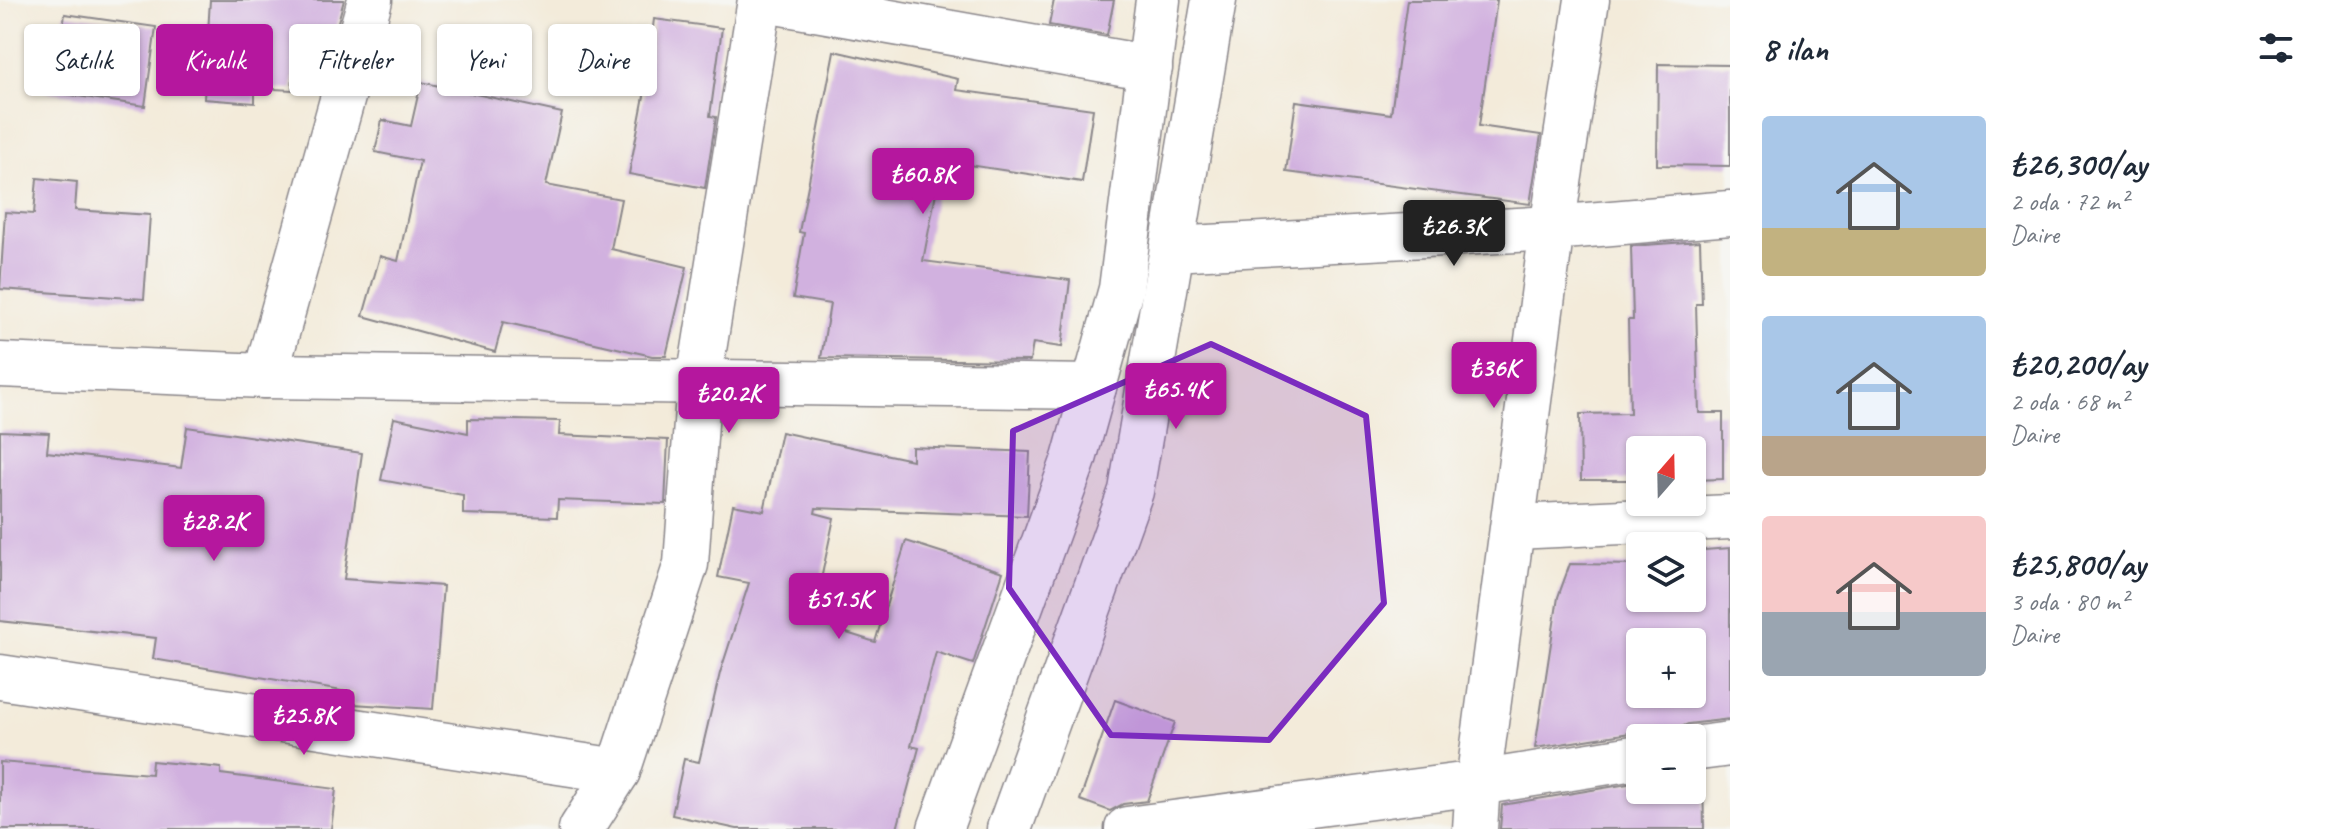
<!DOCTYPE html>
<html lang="tr">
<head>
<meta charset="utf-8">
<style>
  body { margin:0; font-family:Caveat,sans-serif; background:#f2f2f3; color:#1f2937; height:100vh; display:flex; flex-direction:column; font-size:30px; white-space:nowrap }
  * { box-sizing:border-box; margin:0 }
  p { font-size:26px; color:#747a83 }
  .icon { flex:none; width:44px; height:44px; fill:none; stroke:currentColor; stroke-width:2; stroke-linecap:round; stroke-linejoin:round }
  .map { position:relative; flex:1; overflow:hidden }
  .sheet { display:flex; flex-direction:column; background:#fff; width:600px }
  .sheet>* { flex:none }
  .top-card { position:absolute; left:24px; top:24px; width:760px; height:72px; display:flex; gap:16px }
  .needle { width:52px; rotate:20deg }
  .buttons { position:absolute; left:1626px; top:436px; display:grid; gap:16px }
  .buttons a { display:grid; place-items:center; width:80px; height:80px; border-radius:8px; background:#fff; box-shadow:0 2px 6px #0004; font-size:40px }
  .price { position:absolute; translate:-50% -68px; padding:0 18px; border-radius:8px; background:#b5179e; color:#fff; font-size:26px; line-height:52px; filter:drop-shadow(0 2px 4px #0008) }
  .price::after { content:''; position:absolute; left:50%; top:48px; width:24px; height:18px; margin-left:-12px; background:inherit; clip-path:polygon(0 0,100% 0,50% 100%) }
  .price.selected { background:#222; color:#fff }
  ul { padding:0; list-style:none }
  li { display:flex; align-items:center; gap:24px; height:200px; padding:0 32px }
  li span { display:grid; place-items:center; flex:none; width:224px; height:160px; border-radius:8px; color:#555 }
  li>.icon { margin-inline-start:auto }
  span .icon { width:96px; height:96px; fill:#fffc; stroke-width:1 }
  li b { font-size:34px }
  h2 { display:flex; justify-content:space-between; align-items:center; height:96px; padding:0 32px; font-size:34px }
  .tag { padding:0 28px; border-radius:8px; background:#fff; box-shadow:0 2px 6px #0004; font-size:28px; line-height:72px }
  .tag.selected { background:#b5179e; color:#fff }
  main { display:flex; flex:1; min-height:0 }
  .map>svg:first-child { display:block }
</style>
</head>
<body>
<main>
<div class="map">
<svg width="1730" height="829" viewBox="0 0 1730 829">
  <rect width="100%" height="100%" fill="#f6f6f2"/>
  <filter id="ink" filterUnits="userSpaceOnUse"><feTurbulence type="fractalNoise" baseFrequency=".0125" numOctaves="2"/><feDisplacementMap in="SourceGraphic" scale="16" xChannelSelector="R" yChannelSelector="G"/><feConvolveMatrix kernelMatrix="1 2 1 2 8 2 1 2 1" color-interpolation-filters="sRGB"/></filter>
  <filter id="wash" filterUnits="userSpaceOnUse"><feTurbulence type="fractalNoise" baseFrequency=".006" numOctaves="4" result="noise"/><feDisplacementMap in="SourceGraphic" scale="32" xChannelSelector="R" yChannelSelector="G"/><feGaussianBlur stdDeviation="1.8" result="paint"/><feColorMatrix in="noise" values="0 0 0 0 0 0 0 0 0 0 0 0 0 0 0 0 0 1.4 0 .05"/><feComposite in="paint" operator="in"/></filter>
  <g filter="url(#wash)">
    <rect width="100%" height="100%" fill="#f3ebda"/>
    <g id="blocks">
      <g fill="#d1b1df" fill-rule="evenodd">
        <polygon points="210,0 344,0 334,36 296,33 292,90 255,88 255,103 204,99"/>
        <polygon points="1054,0 1114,0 1107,35 1049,25"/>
        <polygon points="1407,0 1497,0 1479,126 1541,135 1530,204 1286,172 1296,101 1391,114"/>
        <polygon points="65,14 156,27 145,106 44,91 51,43 60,45"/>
        <polygon points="654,19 722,28 710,116 716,117 705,188 629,174 644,96"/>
        <polygon points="834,51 958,79 956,90 1093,109 1082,182 942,161 923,261 1070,280 1062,347 1033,343 1030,361 821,358 830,304 793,298 804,233 799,232"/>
        <polygon points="1658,64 1730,65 1730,166 1657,165"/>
        <polygon points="421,82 562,113 546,185 621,199 611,249 687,267 666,356 652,356 503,322 495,352 363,316 380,256 398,261 420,161 375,152 382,120 411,126"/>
        <polygon points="37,178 77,182 75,210 150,215 144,299 0,289 5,212 34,214"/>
        <polygon points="1700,241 1702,304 1696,304 1699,413 1723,413 1723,479 1692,480 1692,450 1640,450 1640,480 1581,480 1580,414 1630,413 1628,320 1633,320 1631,246"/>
        <polygon points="394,418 468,433 468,419 560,421 559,435 668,440 665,504 558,500 557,517 463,514 463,495 381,480"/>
        <polygon points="187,427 362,453 344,579 443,586 433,709 353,704 354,693 153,659 156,638 0,621 0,431 49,433 47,452 181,468"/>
        <polygon points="781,432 912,460 912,447 1030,452 1027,516 816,508 815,513 834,518 812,622 875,642 906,541 1003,572 973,664 936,652 911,746 919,748 897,829 737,829 672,815 684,759 699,762 720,673 749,583 718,577 733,505 764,511"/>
        <path d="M 1730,548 L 1730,719 L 1688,724 L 1677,729 L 1670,738 L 1655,738 L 1648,733 L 1636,732 L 1535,748 L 1558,597 L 1570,564 L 1640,565 L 1640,598 L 1692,598 L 1692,551 ZM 1640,642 L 1692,642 L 1692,694 L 1640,694 Z"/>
        <polygon points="1115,700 1175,722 1147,801 1123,804 1110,811 1080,800"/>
        <polygon points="152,761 221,768 221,774 336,789 331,829 0,829 0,762 151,774"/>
        <polygon points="1692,773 1703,773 1704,829 1500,829 1502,805 1640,782 1640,790 1692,790"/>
      </g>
    </g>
  </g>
  <g filter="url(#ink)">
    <use href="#blocks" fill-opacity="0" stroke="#8a868a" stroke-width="2"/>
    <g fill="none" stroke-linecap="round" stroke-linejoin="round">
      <defs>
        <g id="minor">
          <polyline points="765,0 1150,68"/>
          <polyline points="1172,249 1552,228 1730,213"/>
          <polyline points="0,365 265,376 1094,387"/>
          <polyline points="265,376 370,0"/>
          <polyline points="1513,527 1730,517"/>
          <polyline points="0,677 618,771"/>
          <polyline points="1692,749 1730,744"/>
          <polyline points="581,829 618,771 686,564 699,381 760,0"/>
          <polyline points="1127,829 1478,783 1640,757"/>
          <polyline points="1475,829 1478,783 1552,228 1587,0"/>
        </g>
        <g id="major">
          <polyline points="940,829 1074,459 1121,289 1158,0"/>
          <polyline points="1009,829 1131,491 1214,0"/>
        </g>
      </defs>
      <use href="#minor" stroke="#8a868a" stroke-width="47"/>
      <use href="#major" stroke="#8a868a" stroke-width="47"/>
      <use href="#minor" stroke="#fff" stroke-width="44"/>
      <use href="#major" stroke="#fff" stroke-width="44"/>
    </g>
  </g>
  <path fill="#7b2cbf" fill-opacity="0.2" stroke="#7b2cbf" stroke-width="6" stroke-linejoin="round" d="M 1211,344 L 1366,416 L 1384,603 L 1269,740 L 1111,735 L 1009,588 L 1013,431 Z"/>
</svg>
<div class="buttons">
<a><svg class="needle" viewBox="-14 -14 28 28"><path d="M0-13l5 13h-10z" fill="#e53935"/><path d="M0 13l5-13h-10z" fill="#747a83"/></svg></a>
<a><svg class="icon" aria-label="layers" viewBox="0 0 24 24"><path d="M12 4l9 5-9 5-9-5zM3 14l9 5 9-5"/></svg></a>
<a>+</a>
<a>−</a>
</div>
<b class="price" style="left:923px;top:216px">₺60.8K</b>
<b class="price selected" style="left:1454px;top:268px">₺26.3K</b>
<b class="price" style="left:1494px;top:410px">₺36K</b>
<b class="price" style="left:1176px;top:431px">₺65.4K</b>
<b class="price" style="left:729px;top:435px">₺20.2K</b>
<b class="price" style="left:214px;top:563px">₺28.2K</b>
<b class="price" style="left:839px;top:641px">₺51.5K</b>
<b class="price" style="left:304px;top:757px">₺25.8K</b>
<div class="top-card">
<a class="tag">Satılık</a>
<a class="tag selected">Kiralık</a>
<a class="tag">Filtreler</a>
<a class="tag">Yeni</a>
<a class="tag">Daire</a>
</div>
</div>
<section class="sheet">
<h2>8 ilan<svg class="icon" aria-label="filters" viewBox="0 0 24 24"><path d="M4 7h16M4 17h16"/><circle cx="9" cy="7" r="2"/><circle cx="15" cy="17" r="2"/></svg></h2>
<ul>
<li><span style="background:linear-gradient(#a9c7e8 70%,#c2b280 0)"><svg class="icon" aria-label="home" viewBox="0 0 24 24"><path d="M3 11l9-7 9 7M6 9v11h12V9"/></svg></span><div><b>₺26,300/ay</b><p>2 oda · 72 m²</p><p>Daire</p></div></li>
<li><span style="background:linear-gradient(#a9c7e8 75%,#b9a48a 0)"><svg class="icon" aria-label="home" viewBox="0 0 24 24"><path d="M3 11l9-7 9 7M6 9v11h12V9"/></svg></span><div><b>₺20,200/ay</b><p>2 oda · 68 m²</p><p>Daire</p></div></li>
<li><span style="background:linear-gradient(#f6c9c9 60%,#9aa5b1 0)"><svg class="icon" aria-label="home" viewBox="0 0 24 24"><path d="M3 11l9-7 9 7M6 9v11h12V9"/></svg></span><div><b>₺25,800/ay</b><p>3 oda · 80 m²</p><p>Daire</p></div></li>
</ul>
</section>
</main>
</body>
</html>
